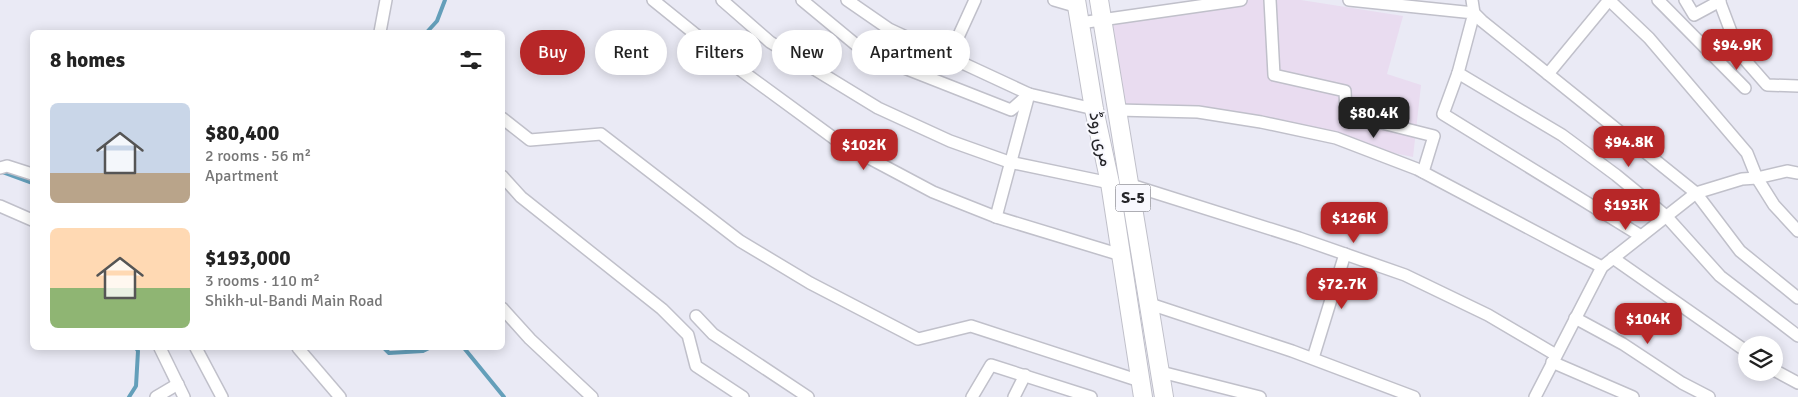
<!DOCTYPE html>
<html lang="en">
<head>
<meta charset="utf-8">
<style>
  body { margin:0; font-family:Signika,Vazirmatn,sans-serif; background:#f2f2f2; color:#222; height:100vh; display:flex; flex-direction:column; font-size:19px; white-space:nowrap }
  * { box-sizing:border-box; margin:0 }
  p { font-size:16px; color:#767676 }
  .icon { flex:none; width:28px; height:28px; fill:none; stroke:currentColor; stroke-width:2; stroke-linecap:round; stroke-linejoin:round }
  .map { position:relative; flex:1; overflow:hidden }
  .details { position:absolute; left:30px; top:30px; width:475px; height:320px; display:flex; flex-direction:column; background:#fff; border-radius:8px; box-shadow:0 2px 12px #0003 }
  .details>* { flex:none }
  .hud { position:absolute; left:520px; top:30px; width:475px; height:45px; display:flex; gap:10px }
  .buttons { position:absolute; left:1738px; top:336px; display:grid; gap:10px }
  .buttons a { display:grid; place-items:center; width:45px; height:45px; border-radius:50%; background:#fff; box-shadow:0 2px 12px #0003; font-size:25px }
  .price { position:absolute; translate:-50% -42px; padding:0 11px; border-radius:10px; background:#b72728; color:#fff; font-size:16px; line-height:32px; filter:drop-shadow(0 1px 2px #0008) }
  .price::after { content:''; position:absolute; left:50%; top:30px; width:15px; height:11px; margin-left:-8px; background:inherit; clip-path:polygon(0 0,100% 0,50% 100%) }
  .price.active { background:#222; color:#fff }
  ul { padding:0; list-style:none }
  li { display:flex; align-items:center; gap:15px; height:125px; padding:0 20px }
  li span { display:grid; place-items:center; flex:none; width:140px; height:100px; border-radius:8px; color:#555 }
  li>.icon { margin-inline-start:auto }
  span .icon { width:60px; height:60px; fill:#fffc; stroke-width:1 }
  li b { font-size:21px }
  h2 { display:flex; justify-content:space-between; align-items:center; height:60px; padding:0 20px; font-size:21px }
  .tag { padding:0 18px; border-radius:22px; background:#fff; box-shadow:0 2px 12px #0003; font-size:18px; line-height:45px }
  .tag.active { background:#b72728; color:#fff }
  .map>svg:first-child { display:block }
</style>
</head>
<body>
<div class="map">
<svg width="1798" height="397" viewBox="0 0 1798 397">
  <rect width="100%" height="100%" fill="#eaeaf5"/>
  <polygon fill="#e9dcf0" points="1249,0 1301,0 1403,16 1387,74 1421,85 1413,157 1219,117 1119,107 1111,21"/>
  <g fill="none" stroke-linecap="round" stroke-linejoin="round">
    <g stroke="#649fba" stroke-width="4">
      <polyline points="427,32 437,21 445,0"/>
      <polyline points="0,171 32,183"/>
      <polyline points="384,348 389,353 423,351 429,348"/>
      <polyline points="464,348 504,397"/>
      <polyline points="129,397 136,386 138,351 136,348"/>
    </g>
    <defs>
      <g id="street">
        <polyline points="653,0 731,63 839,142 933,192 996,217 1121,255"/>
        <polyline points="722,0 770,42 878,108 950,141 1009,162 1110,183"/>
        <polyline points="802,0 866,53 1011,110 1029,94 1094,109"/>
        <polyline points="847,0 889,29 1029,94 996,217"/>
        <polyline points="1054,0 1078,7"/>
        <polyline points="1270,0 1274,75 1345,91 1346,114 1434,136 1423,172"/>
        <polyline points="1349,0 1474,13 1458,73 1562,135 1616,175 1666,216 1720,276 1798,336"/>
        <polyline points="1472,0 1474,13 1482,21 1696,193 1740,251 1798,298"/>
        <polyline points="1609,0 1649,38 1747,153 1757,178 1774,205 1798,231"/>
        <polyline points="1658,0 1745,88"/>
        <polyline points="1685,0 1694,15 1720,1"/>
        <polyline points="1719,0 1739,53 1767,85 1798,86"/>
        <polyline points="1080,23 1241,0"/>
        <polyline points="380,32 386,0"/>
        <polyline points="949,57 975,0"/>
        <polyline points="1458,73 1443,114 1641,236"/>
        <polyline points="1548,74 1609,0"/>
        <polyline points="1117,110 1198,112 1261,122 1336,138 1417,169 1602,267"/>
        <polyline points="502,118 530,140 601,134 740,241 810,283 918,339 971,326 1140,381"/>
        <polyline points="0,168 7,166 32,174"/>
        <polyline points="502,176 521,197 662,309 688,335 696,366 743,397"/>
        <polyline points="1131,185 1299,238 1405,275 1488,315 1556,355"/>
        <polyline points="0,206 32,220"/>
        <polyline points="1613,258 1746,351"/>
        <polyline points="1150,304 1292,351 1414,397"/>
        <polyline points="502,308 530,339 592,397"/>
        <polyline points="696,316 713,334 808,397"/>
        <polyline points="1575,318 1623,344 1682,383 1709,397"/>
        <polyline points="160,348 184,397"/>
        <polyline points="196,348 222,397"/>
        <polyline points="298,348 340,397"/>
        <polyline points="1313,358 1345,254"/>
        <polyline points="1552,362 1633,397"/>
        <polyline points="1774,370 1798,383"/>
        <polyline points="1161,372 1260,397"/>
        <polyline points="156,397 178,384"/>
        <polyline points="972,397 991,365 1091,397"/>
        <polyline points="1014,397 1025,375"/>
        <polyline points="1535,397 1602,267 1696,193 1742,179 1757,178 1787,171 1798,173"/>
      </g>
      <g id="primary">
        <polyline points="1076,0 1094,109 1110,183 1143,397"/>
        <polyline points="1099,0 1164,397"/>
      </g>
    </defs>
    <use href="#street" stroke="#c0c0ca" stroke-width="14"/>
    <use href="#primary" stroke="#c0c0ca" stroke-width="20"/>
    <use href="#street" stroke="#fff" stroke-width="11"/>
    <use href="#primary" stroke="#fff" stroke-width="18"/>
  </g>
  <g text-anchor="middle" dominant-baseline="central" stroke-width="4" stroke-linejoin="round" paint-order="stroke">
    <rect fill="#f8f8fe" stroke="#65656a" stroke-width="1" x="1115.5" y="184.5" width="35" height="27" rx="4"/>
    <g font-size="16" font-weight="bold" fill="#26262a">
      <text x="1133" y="198">S-5</text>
    </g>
    <g font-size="18" fill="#26262a" stroke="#f8f8fe">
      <text transform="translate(1101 139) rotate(78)">مری روڈ</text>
    </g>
  </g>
</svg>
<div class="buttons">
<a><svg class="icon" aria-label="layers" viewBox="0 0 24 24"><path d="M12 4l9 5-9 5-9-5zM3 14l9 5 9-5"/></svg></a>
</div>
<b class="price" style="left:1737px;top:71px">$94.9K</b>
<b class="price active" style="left:1374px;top:139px">$80.4K</b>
<b class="price" style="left:1629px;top:168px">$94.8K</b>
<b class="price" style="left:864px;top:171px">$102K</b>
<b class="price" style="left:1626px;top:231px">$193K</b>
<b class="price" style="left:1354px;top:244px">$126K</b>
<b class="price" style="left:1342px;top:310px">$72.7K</b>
<b class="price" style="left:1648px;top:345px">$104K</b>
<div class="hud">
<a class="tag active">Buy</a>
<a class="tag">Rent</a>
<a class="tag">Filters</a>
<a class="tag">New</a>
<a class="tag">Apartment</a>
</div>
<section class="details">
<h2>8 homes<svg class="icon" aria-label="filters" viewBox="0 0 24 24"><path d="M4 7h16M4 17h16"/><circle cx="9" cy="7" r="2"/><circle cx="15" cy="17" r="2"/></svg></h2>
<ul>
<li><span style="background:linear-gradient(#c9d6e8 70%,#b9a48a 0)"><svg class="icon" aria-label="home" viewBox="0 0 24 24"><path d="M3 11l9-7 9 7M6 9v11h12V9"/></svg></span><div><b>$80,400</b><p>2 rooms · 56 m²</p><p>Apartment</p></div></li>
<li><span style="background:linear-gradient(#ffd9b3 60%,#8fb573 0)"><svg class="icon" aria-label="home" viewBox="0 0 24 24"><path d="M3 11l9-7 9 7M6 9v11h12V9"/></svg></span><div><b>$193,000</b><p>3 rooms · 110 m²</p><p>Shikh-ul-Bandi Main Road</p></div></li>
</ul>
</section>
</div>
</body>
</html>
